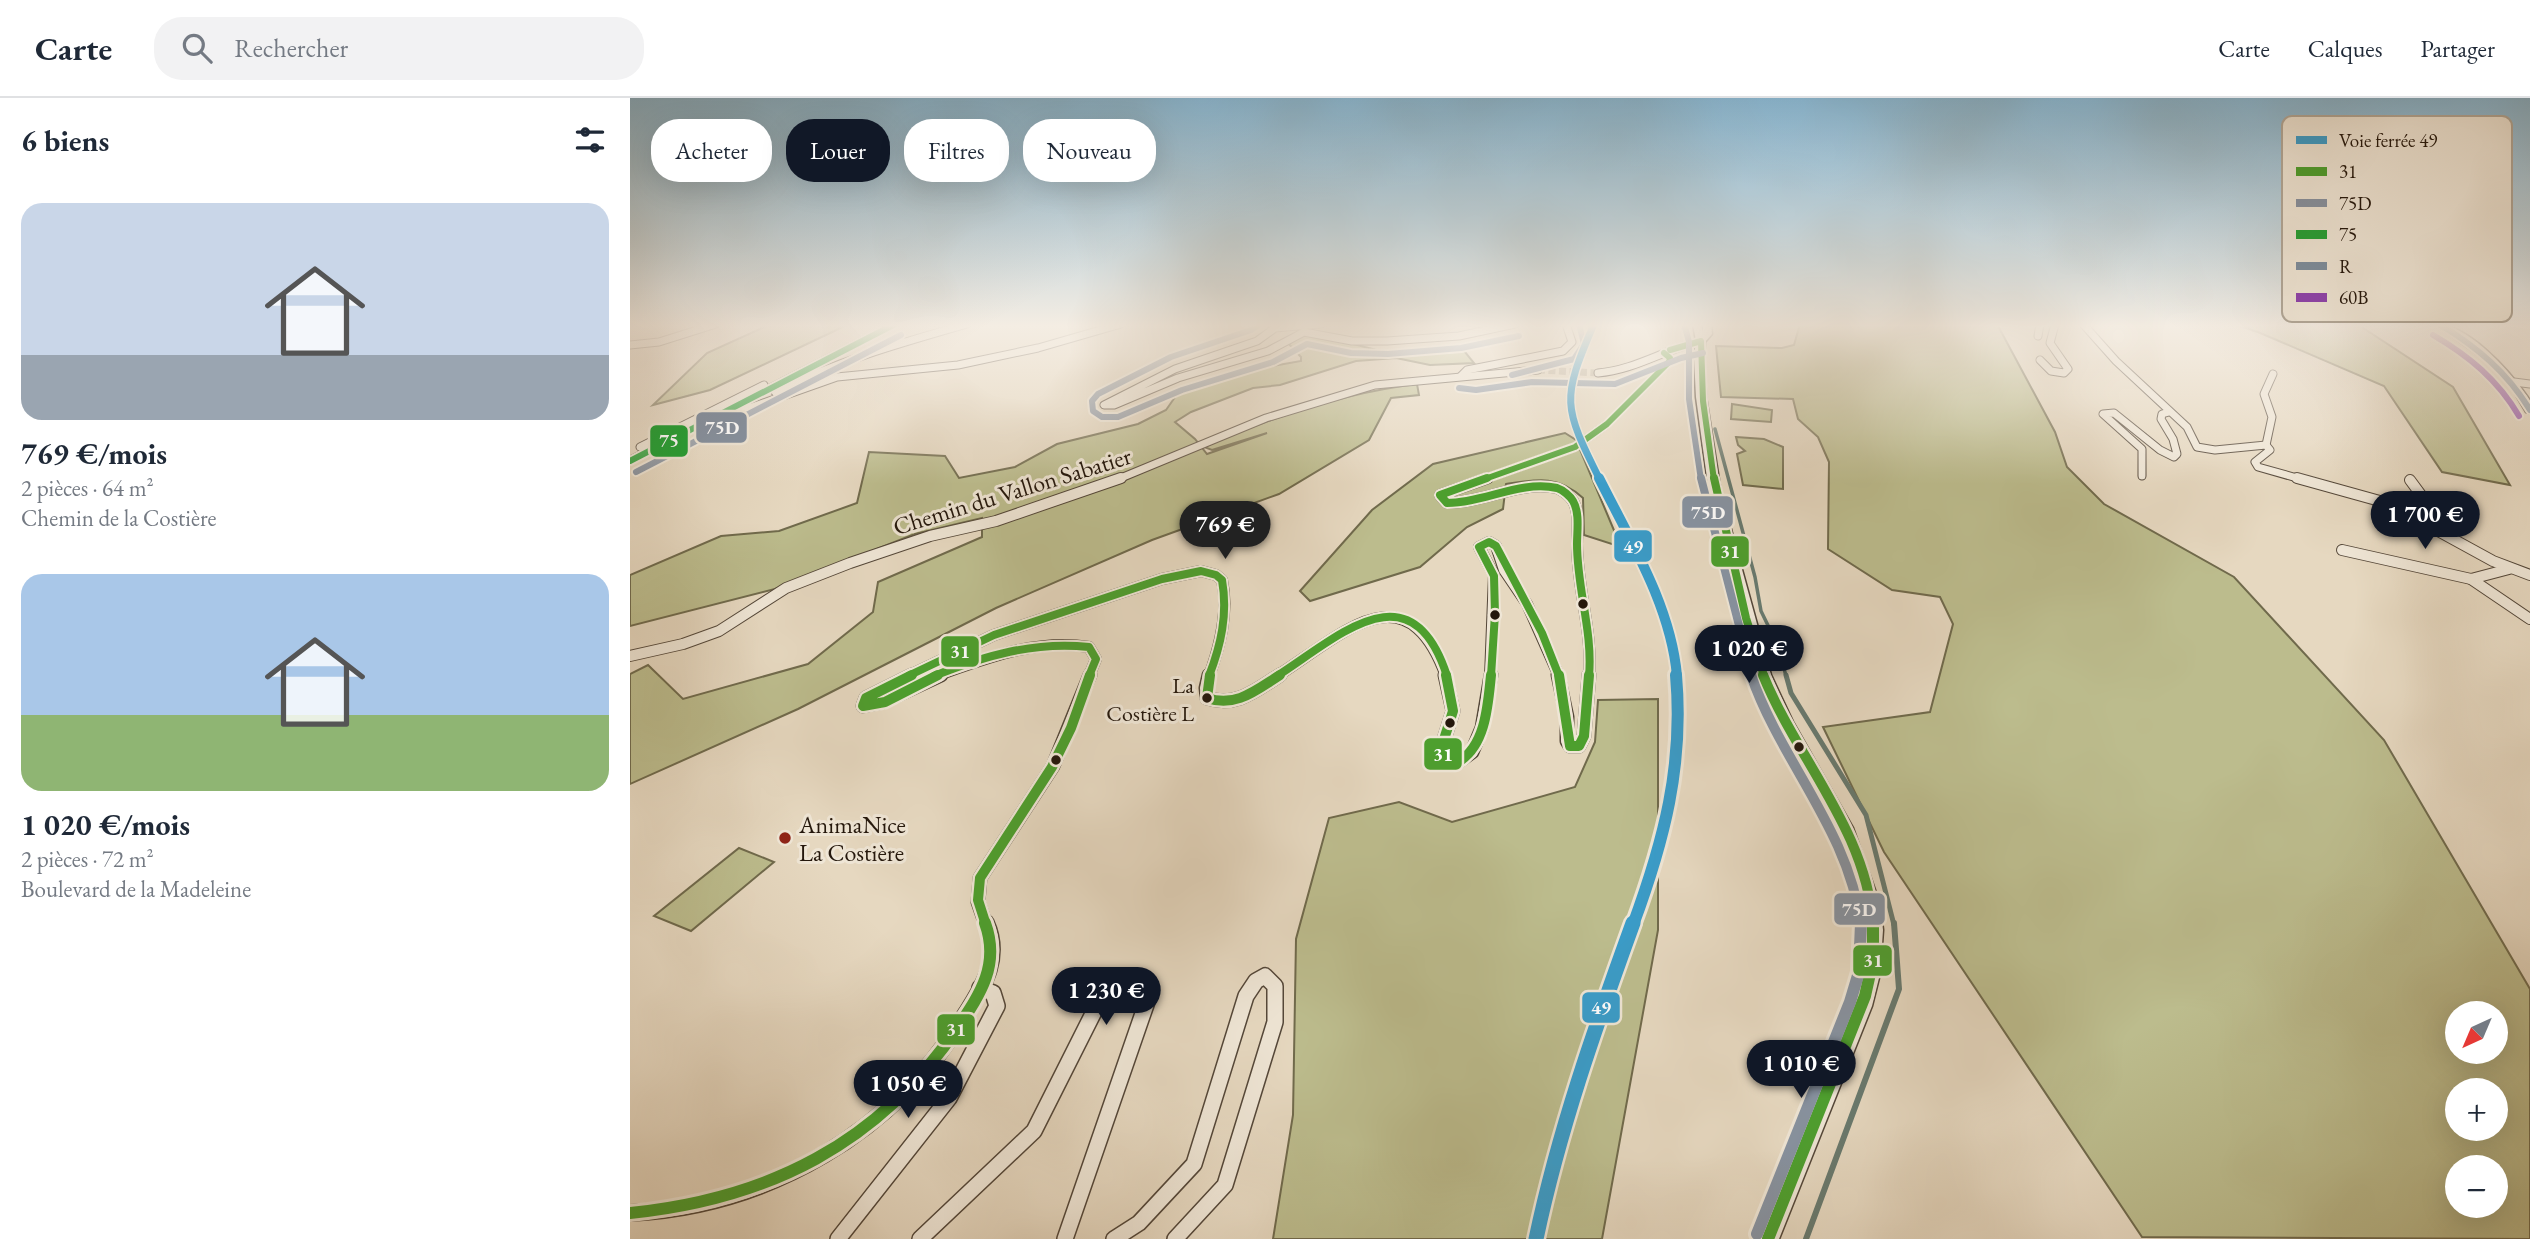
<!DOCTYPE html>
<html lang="fr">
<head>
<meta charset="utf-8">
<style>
  body { margin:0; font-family:"EB Garamond",serif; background:#f2f2f3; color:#1f2937; height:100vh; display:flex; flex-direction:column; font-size:26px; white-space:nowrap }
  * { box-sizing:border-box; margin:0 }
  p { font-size:23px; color:#747a83 }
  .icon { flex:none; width:38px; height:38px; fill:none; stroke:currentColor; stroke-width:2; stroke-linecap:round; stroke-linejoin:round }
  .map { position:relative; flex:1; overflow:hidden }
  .sheet { display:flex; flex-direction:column; background:#fff; width:630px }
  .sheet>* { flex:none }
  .banner { position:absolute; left:21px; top:21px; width:665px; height:63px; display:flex; gap:14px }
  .needle { width:46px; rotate:224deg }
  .fabs { position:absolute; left:1815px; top:903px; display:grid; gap:14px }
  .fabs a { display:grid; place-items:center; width:63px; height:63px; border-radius:50%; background:#fff; box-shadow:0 7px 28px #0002; font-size:35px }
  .price { position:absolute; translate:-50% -60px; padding:0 16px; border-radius:24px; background:#111827; color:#fff; font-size:23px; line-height:46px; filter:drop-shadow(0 2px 4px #0008) }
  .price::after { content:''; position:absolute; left:50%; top:42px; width:21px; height:16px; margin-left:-10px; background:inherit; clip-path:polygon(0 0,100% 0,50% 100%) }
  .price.selected { background:#222; color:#fff }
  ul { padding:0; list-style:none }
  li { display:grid; align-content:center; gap:14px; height:371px; padding:0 21px }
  li span { display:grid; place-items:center; height:217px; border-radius:21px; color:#555 }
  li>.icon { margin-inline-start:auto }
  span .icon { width:126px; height:126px; fill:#fffc; stroke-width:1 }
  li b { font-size:30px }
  h2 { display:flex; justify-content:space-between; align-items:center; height:84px; padding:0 21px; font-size:30px }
  .chip { padding:0 24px; border-radius:28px; background:#fff; box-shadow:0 7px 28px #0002; font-size:24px; line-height:63px }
  .chip.selected { background:#111827; color:#fff }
  header { display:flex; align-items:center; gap:42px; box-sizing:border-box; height:98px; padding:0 35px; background:#fff; border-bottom:2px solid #e0e1e3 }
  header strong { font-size:33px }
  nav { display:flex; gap:38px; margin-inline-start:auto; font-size:24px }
  .search { width:490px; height:63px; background:#f2f2f3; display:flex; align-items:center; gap:18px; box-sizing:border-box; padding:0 24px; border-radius:28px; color:#747a83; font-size:26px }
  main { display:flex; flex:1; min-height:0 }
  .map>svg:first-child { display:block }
</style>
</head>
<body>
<header>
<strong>Carte</strong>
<div class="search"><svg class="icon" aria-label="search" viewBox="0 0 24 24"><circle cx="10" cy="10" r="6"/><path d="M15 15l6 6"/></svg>Rechercher</div>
<nav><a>Carte</a><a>Calques</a><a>Partager</a></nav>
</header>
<main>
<section class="sheet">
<h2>6 biens<svg class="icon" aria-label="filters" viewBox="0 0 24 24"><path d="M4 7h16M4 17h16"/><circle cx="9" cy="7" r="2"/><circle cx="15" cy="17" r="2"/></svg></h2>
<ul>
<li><span style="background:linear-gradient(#c9d6e8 70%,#9aa5b1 0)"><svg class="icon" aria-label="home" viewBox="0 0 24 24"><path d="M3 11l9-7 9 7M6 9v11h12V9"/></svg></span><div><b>769 €/mois</b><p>2 pièces · 64 m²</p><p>Chemin de la Costière</p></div></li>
<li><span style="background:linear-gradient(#a9c7e8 65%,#8fb573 0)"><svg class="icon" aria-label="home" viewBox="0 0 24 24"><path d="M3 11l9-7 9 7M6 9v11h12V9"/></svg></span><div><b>1 020 €/mois</b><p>2 pièces · 72 m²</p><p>Boulevard de la Madeleine</p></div></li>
</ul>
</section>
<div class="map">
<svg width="1900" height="1141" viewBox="0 0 1900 1141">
  <rect width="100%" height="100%" fill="#e6d8c0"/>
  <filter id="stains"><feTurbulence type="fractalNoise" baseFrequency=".00286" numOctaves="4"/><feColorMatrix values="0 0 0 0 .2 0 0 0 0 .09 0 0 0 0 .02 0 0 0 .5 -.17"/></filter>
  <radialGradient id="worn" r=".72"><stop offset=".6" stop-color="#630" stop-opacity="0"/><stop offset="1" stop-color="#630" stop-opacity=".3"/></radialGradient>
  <g fill="#bcbc8d" stroke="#706a4c" stroke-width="2" fill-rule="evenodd">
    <polygon points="141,226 219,226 80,292 23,307 77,255"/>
    <path d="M 1170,226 L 1367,226 L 1425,334 L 1437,369 L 1474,406 L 1604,479 L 1754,642 L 1900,891 L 1900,1141 L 1512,1139 L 1254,754 L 1193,629 L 1300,614 L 1323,526 L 1310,499 L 1262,492 L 1198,451 L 1199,364 L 1188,339 L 1168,321 L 1163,301 L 1091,299 L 1086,248 L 1152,250 L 1164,247 ZM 1827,915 L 1866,915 L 1866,954 L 1827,954 ZM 1827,992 L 1866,992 L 1866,1031 L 1827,1031 ZM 1827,1069 L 1866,1069 L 1866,1108 L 1827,1108 Z"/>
    <polygon points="1603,226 1727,226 1823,289 1880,387 1812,374 1754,288 1628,234"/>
    <path d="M 677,234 L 754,254 L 831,249 L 844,265 L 800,267 L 766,260 L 726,263 L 650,287 L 623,290 L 561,314 L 545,324 L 565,341 L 577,356 L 637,335 L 582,352 L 574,349 C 642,319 713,295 787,286 L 789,297 L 761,300 L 739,342 L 649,396 L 522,442 L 366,510 L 168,611 L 0,686 L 0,576 L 18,567 L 53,601 L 178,566 L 243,514 L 248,484 L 352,439 L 352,420 L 285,436 L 145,491 L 0,528 L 0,477 L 91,438 L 149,433 L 227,405 L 239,354 L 315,358 L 329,380 L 385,369 L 427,346 L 508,326 L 536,312 L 550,292 L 614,273 L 671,263 L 671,259 L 657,244 Z"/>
    <polygon points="1102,306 1142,312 1141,324 1101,321"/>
    <path d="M 935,335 L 946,342 L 991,449 L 954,437 L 953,400 C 928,377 908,381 876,386 L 873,411 L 837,429 L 790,469 L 680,503 L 670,493 L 742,412 L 803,366 Z"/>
    <polygon points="1106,339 1134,341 1153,349 1153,391 1113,387 1107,356 1115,353 1108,347"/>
    <polygon points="1028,601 1028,832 972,1141 643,1141 663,1017 666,841 699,720 769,704 822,724 945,689 965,644 968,602"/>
    <polygon points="109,750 144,764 61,833 24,818"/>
  </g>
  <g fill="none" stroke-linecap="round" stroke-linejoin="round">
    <polyline stroke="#68796e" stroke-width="3.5" points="1085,331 1125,479 1131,513 1148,548 1156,578"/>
    <polyline stroke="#68796e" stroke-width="5" points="1156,577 1161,595 1236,717 1264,827"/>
    <polyline stroke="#68796e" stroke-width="6" points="1176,1141 1269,891 1264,825"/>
    <polyline stroke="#bfb19c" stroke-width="7" stroke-dasharray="7 3.5" stroke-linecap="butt" points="908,272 968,275"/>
    <defs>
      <g id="minor-far3">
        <polyline points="691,226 645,230 627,243 545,271 474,307 484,307 548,280 638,253 674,234 722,243 757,243 829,238 885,226"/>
        <polyline points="1453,226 1486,263 1557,329 1567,349 1585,352 1636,347 1640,352 1625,364 1628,369 1674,382"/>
        <polyline points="1408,238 1410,226"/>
        <polyline points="0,247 29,244 86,226"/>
        <polyline points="1410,262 1421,273 1434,275 1438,271 1420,245 1425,226"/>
        <path d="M 968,275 C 1005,272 1035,251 1071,243"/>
        <polyline points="831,278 837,272 933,253 942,244 936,226"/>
        <polyline points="1884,284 1900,286"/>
        <path d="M 145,294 C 207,263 271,245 337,226"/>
        <polyline points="102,310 122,309 207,279 328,267 408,250 491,226"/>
        <polyline points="1636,347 1642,319 1634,296 1643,276"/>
        <polyline points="22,352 10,349 134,287"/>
        <polyline points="1512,378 1512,351 1473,316 1484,315 1530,352 1544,359 1547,356 1543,341 1531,321 1532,316 1539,314"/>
        <polyline points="486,382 636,320 745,287 908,272"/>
        <polyline points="852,382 945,349 977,326 1039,264 1040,260 1034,255"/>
      </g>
      <g id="minor-far2">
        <path d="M 858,380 L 810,397 L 817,405 C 854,405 890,382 927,390 C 933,392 940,398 943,403 C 950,415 947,433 947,446 C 947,491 963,534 959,578"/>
        <polyline points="1667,380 1757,405 1863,463 1900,477"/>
        <polyline points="1780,382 1808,420 1781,410"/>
        <polyline points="1712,452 1841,481 1879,471"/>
        <polyline points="1841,481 1900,521"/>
        <polyline points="0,558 53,546 89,533 156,490 220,465 300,438 366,423 491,380"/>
        <path d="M 278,578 L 364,537 L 532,481 L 571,473 L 586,477 L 592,482 C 599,514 590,548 579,578"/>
        <path d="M 306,578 C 354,561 407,540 459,549 L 466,561 L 459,578"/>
        <path d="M 647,578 C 712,537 776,469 816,578"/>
        <polyline points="860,578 864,477 849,449 859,444 866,448 874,472 897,506 929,578"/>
      </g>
      <g id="minor-far1">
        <polyline points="282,577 236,600 233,608 253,604 311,577"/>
        <path d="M 579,577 L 576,590 L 577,600 C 606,610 626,592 650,577"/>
        <polyline points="815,577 823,613 810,654 828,664 842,654 852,630 861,577"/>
        <polyline points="928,577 937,619 937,643 940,648 949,648 954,638 959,577"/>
        <polyline points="356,827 348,804 350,780 423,668 460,577"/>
      </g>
      <g id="minor">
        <path d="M 0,1115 C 139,1108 265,1034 337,914 C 355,886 371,858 356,825"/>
        <polyline points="208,1141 319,1000 367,908 363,895 350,890"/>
        <path d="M 290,1141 L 404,1033 L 481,880 C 497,881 509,884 519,898 L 435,1141"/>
        <polyline points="484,1141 509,1125 564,1066 616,898 626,883 635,878 645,888 645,924 595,1087 545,1141"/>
      </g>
      <g id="tertiary">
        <polygon points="258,226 269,226 0,366 0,359"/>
        <polygon points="1063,226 1071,226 1073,234 1073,226 1081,226 1082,236 1075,244 1074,259 1076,299 1091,395 1141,577 1163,624 1223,730 1250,806 1253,832 1250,876 1242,908 1149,1141 1127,1141 1222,908 1232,876 1235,832 1232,806 1207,730 1149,624 1127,577 1079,395 1066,299 1064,259 1066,243"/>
        <path d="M 1805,226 C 1838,226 1879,272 1897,298 L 1900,303 L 1900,315 L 1896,314 L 1880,287 L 1858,264 Z"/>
      </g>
    </defs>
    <use href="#minor-far3" stroke="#544739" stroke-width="9"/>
    <use href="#minor-far2" stroke="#544739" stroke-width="12"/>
    <use href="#minor-far1" stroke="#544739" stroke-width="15"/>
    <use href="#minor" stroke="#544739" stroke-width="18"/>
    <use href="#tertiary" stroke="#544739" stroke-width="3"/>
    <use href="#minor-far3" stroke="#efe6d6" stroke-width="7"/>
    <use href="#minor-far2" stroke="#efe6d6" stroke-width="10"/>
    <use href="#minor-far1" stroke="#efe6d6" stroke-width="12"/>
    <use href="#minor" stroke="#efe6d6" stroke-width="15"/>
    <use href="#tertiary" fill="#efe6d6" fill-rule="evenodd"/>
    <defs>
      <g id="bus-1-far3">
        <polyline points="1040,252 1071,243 1073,303 1084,382"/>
        <polyline points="852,382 945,349 977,326 1039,264 1040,260 1034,255"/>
      </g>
      <g id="bus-1-far2">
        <path d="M 857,380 L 810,397 L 817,405 C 854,405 890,382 927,390 C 933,392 940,398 943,403 C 950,415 947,433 947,446 C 947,491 963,534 959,578"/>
        <polyline points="1084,380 1116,520 1134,578"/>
        <path d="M 278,578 L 364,537 L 532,481 L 571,473 L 586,477 L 592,482 C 598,516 591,547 579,578"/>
        <path d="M 304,578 C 354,558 404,543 459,549 L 466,561 L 459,578"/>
        <path d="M 647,578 C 708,539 781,467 817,578"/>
        <polyline points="861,578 865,516 864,478 849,449 859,444 866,448 912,535 929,578"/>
      </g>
      <g id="bus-1-far1">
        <polyline points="282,577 236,600 233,608 255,604 308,577"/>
        <path d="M 580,577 L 577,600 C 606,610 626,592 650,577"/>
        <path d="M 816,577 L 823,613 L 810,654 L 828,664 C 856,648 858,606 861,577"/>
        <polyline points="929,577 940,648 949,648 954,638 959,577"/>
        <path d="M 1133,577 C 1167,661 1237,733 1243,827"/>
        <polyline points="356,827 348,802 350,780 422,669 441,630 460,577"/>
      </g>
      <g id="bus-1">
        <path d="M 0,1115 C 138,1101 249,1046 328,929 C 351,895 370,866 355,825"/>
        <polyline points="1138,1141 1235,898 1243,862 1243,825"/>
      </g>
      <g id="bus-2-far3">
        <polyline points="630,226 621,232 541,259 468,296 462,303 463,313 472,319 488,319 552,292 643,264 677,246 721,255 758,256 831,250 889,238"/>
        <polyline points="1055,229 1059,244 1059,301 1071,382"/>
        <polyline points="882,277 944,261 954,246 949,226"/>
        <polyline points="829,290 846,292 902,284 985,286 1051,260 1073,255"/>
        <polyline points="6,374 271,237"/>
      </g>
      <polyline id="bus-2-far2" points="1071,380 1122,578"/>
      <path id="bus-2-far1" d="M 1121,577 C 1151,664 1219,732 1231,827"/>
      <polyline id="bus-2" points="1127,1136 1220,904 1229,874 1231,825"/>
      <polyline id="bus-3" points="0,363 265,226"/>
      <path id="bus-4" d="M 1809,226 C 1847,249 1877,274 1900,312"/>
      <path id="bus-5" d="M 1803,237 C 1839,258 1868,282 1889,318"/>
    </defs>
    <use href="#bus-1-far3" stroke="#efe6d6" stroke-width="10"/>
    <use href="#bus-1-far2" stroke="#efe6d6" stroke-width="12"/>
    <use href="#bus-1-far1" stroke="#efe6d6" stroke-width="15"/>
    <use href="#bus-1" stroke="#efe6d6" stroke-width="18"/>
    <use href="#bus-2-far3" stroke="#efe6d6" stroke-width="10"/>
    <use href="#bus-2-far2" stroke="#efe6d6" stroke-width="12"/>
    <use href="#bus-2-far1" stroke="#efe6d6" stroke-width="15"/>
    <use href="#bus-2" stroke="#efe6d6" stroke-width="18"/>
    <use href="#bus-3" stroke="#efe6d6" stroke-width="10"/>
    <use href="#bus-4" stroke="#efe6d6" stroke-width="10"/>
    <use href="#bus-5" stroke="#efe6d6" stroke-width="10"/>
    <use href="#bus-1-far3" stroke="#4d9f2e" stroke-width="6"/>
    <use href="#bus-1-far2" stroke="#4d9f2e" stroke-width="8"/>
    <use href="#bus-1-far1" stroke="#4d9f2e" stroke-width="10"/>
    <use href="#bus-1" stroke="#4d9f2e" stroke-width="12"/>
    <use href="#bus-2-far3" stroke="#8792a0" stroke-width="6"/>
    <use href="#bus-2-far2" stroke="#8792a0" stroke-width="8"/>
    <use href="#bus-2-far1" stroke="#8792a0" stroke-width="10"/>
    <use href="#bus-2" stroke="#8792a0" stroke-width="12"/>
    <use href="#bus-3" stroke="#26a137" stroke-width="6"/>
    <use href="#bus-4" stroke="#7d8e9e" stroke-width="6"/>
    <use href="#bus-5" stroke="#8e44ad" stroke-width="6"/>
    <defs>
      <path id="rail-1-far3" d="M 964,226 C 931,302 933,308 970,382"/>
      <path id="rail-1-far2" d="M 969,380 C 1000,442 1041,508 1047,578"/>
      <path id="rail-1-far1" d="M 1003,827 C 1034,743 1054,667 1046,577"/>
      <path id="rail-1" d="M 906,1141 C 929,1032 965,930 1003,825"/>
    </defs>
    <use href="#rail-1-far3" stroke="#efe6d6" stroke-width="10"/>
    <use href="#rail-1-far2" stroke="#efe6d6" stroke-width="14"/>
    <use href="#rail-1-far1" stroke="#efe6d6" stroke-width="18"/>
    <use href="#rail-1" stroke="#efe6d6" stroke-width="20"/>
    <use href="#rail-1-far3" stroke="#3a9cc9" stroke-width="7"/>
    <use href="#rail-1-far2" stroke="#3a9cc9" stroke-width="10"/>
    <use href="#rail-1-far1" stroke="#3a9cc9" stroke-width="12"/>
    <use href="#rail-1" stroke="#3a9cc9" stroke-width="15"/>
  </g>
  <linearGradient id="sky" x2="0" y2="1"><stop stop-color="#87b6d2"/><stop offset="0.59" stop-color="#f4ede3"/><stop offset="1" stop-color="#f4ede3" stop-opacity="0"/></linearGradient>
  <rect width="1900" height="386" fill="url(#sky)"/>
  <g fill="#24170c" stroke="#efe6d6" stroke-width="2.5">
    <circle cx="953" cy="506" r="6"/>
    <circle cx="865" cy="517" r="6"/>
    <circle cx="577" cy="600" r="6"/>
    <circle cx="820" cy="625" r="6"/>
    <circle cx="1169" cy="649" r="6"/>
    <circle cx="426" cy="662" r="6"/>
  </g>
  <circle fill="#8f2418" stroke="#efe6d6" stroke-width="2.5" cx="155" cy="740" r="7"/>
  <g text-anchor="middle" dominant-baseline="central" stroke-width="6" stroke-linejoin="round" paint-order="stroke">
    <g font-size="22" fill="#24170c" stroke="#efe6d6" text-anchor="end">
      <text x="564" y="587">La<tspan x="564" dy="28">Costière L</tspan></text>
    </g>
    <g font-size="24" fill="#24170c" stroke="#efe6d6">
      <text transform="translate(382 393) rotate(-17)">Chemin du Vallon Sabatier</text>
    </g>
    <g font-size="24" fill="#24170c" stroke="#efe6d6" text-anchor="start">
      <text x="169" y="726">AnimaNice<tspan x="169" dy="28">La Costière</tspan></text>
    </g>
  </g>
  <rect x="1652" y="18" width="230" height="206" rx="10" fill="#efe6d6" stroke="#b2a899" stroke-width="2"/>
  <rect x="1666" y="38" width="31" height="8" fill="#3a9cc9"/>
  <rect x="1666" y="69" width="31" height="9" fill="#4d9f2e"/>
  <rect x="1666" y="101" width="31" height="8" fill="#8792a0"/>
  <rect x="1666" y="132" width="31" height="9" fill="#26a137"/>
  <rect x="1666" y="164" width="31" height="8" fill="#7d8e9e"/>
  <rect x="1666" y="195" width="31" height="9" fill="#8e44ad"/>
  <g font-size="19" fill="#24170c">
    <text x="1709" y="49">Voie ferrée 49</text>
    <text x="1709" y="80">31</text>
    <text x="1709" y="112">75D</text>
    <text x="1709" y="143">75</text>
    <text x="1709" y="175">R</text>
    <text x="1709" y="206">60B</text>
  </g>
  <g stroke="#efe6d6" stroke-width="2.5">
    <rect x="65" y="313" width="53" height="33" rx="7" fill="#8792a0"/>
    <rect x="19" y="326" width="40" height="34" rx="7" fill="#26a137"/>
    <rect x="1051" y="397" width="53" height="34" rx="7" fill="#8792a0"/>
    <rect x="983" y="431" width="40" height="34" rx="7" fill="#3a9cc9"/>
    <rect x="1080" y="437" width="40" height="33" rx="7" fill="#4d9f2e"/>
    <rect x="310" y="537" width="40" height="33" rx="7" fill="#4d9f2e"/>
    <rect x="793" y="639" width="40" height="34" rx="7" fill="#4d9f2e"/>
    <rect x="1203" y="794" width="53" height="34" rx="7" fill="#8792a0"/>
    <rect x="1222" y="846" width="41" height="33" rx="7" fill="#4d9f2e"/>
    <rect x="951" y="893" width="40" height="33" rx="7" fill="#3a9cc9"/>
    <rect x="306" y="915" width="40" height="33" rx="7" fill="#4d9f2e"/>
  </g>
  <g font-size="19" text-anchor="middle" font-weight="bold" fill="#fff">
    <text x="92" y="336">75D</text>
    <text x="39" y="349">75</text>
    <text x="1078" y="421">75D</text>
    <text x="1003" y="455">49</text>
    <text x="1100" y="460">31</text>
    <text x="330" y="560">31</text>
    <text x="813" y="663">31</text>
    <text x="1229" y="818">75D</text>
    <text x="1243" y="869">31</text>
    <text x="971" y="916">49</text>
    <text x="326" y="938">31</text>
  </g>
  <rect width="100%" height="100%" filter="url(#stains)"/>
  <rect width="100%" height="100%" fill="url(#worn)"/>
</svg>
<div class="fabs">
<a><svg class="needle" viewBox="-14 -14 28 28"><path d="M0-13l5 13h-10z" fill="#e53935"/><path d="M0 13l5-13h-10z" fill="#747a83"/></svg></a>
<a>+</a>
<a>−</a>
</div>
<b class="price" style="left:1795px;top:453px">1 700 €</b>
<b class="price selected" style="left:595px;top:463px">769 €</b>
<b class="price" style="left:1119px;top:587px">1 020 €</b>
<b class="price" style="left:476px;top:929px">1 230 €</b>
<b class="price" style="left:1171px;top:1002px">1 010 €</b>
<b class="price" style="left:278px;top:1022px">1 050 €</b>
<div class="banner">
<a class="chip">Acheter</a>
<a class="chip selected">Louer</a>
<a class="chip">Filtres</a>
<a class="chip">Nouveau</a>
</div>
</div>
</main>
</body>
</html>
